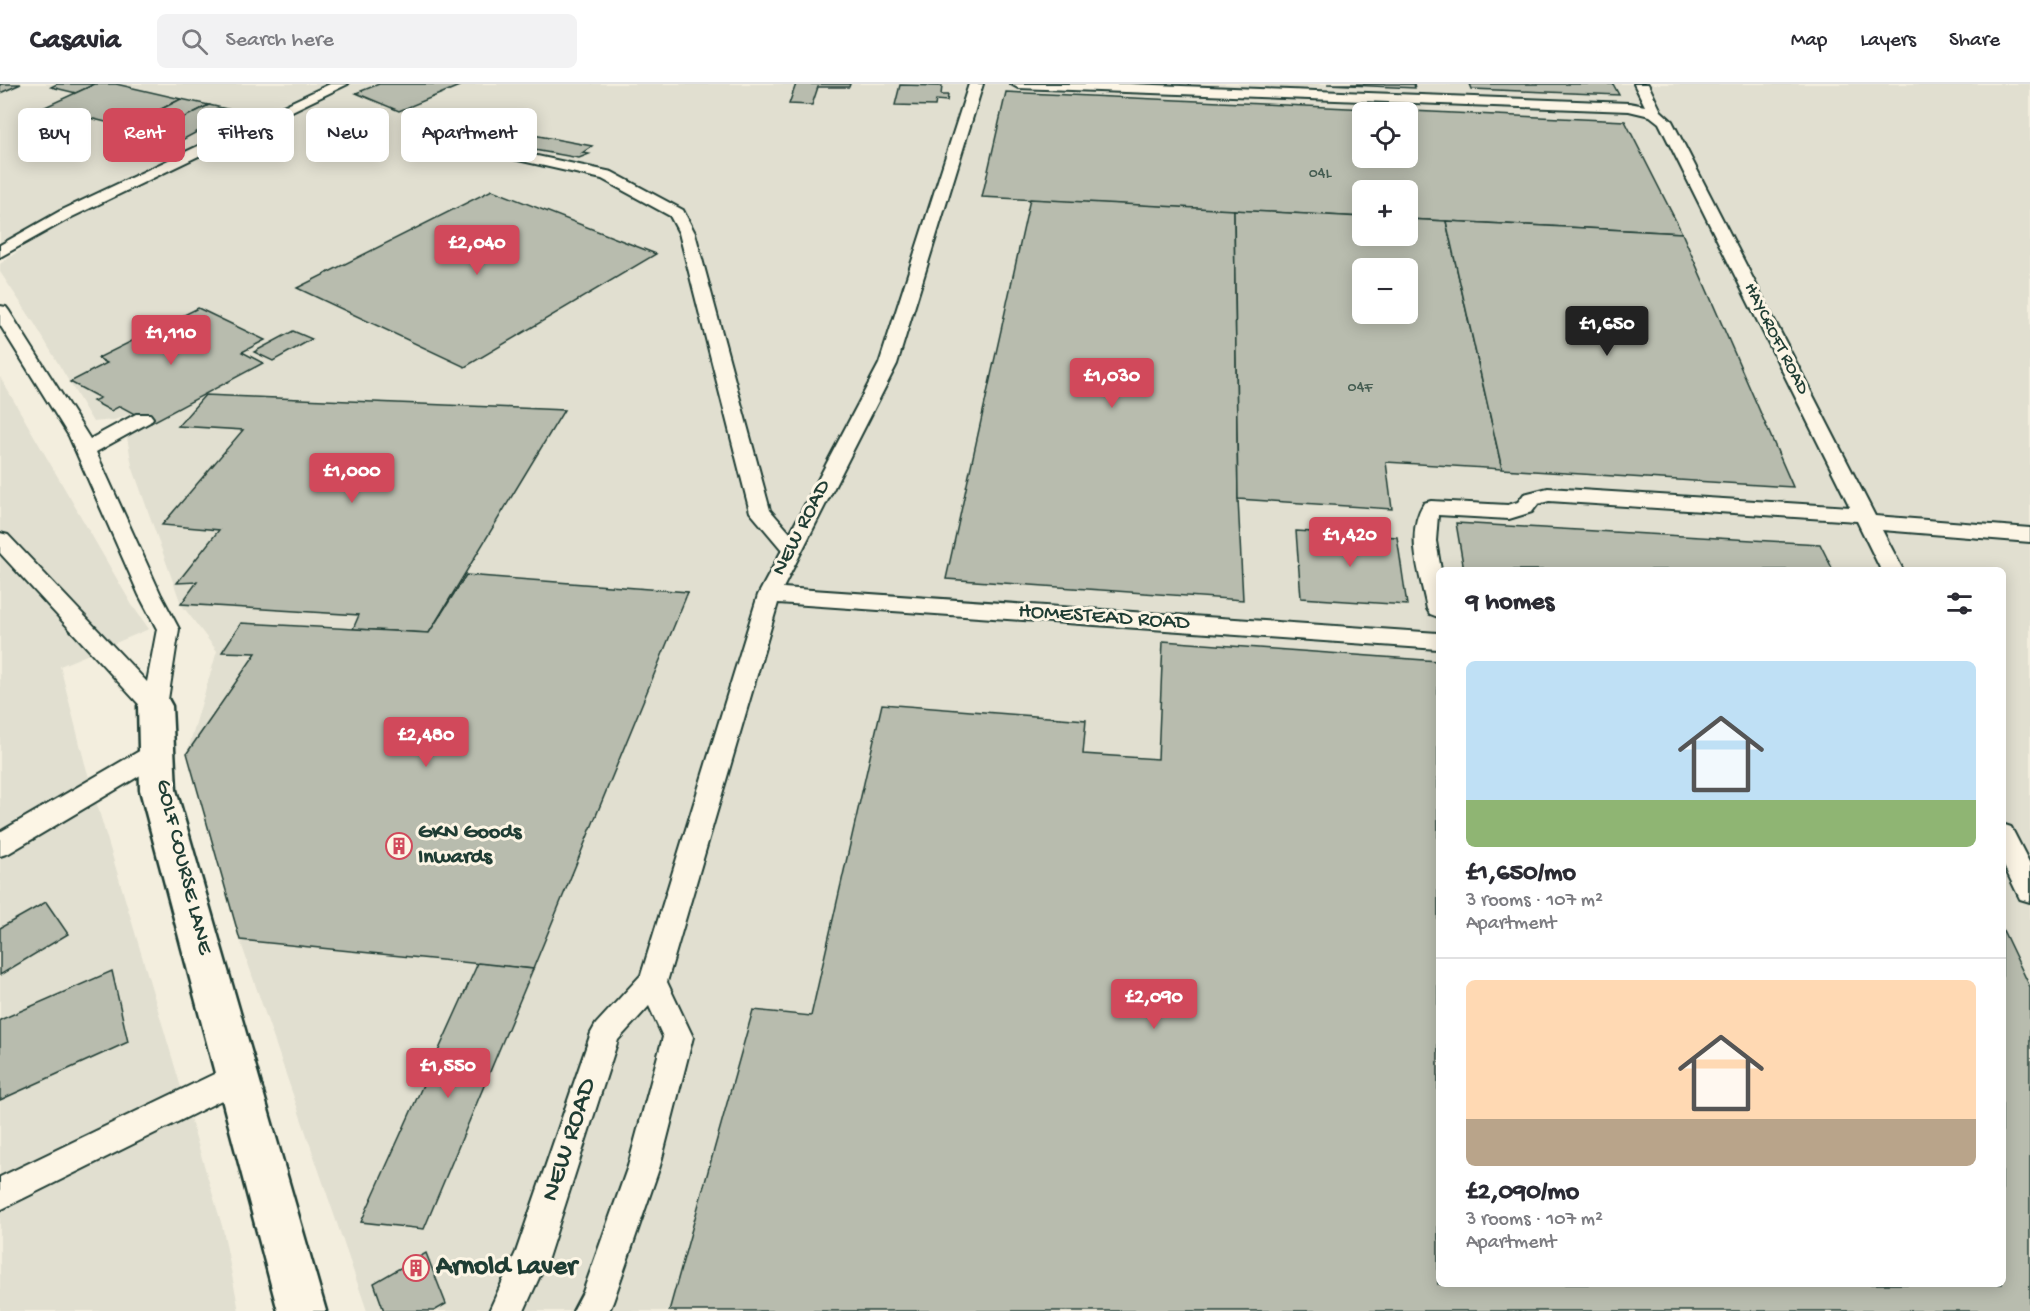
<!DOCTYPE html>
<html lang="en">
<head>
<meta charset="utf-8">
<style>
  body { margin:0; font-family:"Gochi Hand",sans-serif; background:#f2f2f3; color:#2b2b33; height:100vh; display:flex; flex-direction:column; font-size:22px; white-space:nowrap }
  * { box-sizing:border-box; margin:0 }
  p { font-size:20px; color:#7c7c81 }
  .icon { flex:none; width:33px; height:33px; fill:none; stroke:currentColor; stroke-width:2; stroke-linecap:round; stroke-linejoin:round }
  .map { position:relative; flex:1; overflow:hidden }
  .side { position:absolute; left:1436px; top:483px; width:570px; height:720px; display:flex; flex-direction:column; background:#fff; border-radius:9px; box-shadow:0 3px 15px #0003 }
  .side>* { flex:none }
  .top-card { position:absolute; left:18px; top:24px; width:570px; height:54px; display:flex; gap:12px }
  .buttons { position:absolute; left:1352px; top:18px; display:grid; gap:12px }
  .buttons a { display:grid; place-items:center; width:66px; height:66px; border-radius:9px; background:#fff; box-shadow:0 3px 15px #0003; font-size:30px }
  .price { position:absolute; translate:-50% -51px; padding:0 14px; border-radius:6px; background:#d1495b; color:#fff; font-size:20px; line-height:39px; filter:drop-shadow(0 2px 3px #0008) }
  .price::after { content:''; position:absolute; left:50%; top:36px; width:18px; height:14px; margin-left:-9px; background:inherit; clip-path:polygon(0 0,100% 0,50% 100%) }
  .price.active { background:#222; color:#fff }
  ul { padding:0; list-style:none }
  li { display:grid; align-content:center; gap:12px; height:318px; padding:0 30px }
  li+li { border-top:2px solid #e1e1e2 }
  li span { display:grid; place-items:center; height:186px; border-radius:9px; color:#555 }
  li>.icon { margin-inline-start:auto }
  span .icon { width:108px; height:108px; fill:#fffc; stroke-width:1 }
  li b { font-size:26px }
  h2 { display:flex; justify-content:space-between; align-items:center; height:72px; padding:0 30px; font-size:26px }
  .chip { padding:0 21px; border-radius:9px; background:#fff; box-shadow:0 3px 15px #0003; font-size:21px; line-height:54px }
  .chip.active { background:#d1495b; color:#fff }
  header { display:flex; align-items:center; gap:36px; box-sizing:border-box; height:84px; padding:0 30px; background:#fff; border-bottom:2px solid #e1e1e2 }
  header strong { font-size:28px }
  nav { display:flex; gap:33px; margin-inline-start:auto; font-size:21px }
  .search { width:420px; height:54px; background:#f2f2f3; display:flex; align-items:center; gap:15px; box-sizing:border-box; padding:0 21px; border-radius:9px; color:#7c7c81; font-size:22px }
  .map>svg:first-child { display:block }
</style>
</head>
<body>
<header>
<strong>Casavia</strong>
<div class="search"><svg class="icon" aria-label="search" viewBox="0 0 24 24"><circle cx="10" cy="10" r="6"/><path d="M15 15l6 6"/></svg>Search here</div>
<nav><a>Map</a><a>Layers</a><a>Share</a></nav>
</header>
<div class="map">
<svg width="2030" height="1227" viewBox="0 0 2030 1227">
  <rect width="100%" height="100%" fill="#f3eede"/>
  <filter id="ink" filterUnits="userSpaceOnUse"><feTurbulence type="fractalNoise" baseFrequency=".0167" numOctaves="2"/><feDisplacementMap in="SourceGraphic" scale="12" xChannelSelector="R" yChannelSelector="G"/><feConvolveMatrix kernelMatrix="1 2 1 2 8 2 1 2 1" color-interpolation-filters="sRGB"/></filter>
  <g filter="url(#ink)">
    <g fill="#e1dfd0" fill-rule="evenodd">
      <path d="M 0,0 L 2030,0 L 2030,1227 L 367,1227 L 240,856 L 187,669 L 217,567 L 181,520 L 132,382 L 127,353 L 147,340 L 128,331 L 114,336 L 93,338 L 33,237 L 0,188 L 0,180 L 28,160 L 7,154 L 0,159 ZM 1362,28 L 1407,28 L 1407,74 L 1362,74 ZM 1362,106 L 1407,106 L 1407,152 L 1362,152 ZM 1362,184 L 1407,184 L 1407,230 L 1362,230 ZM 1438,486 L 2002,486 L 2002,1200 L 1438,1200 Z"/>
      <polygon points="0,293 132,521 149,545 60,582 85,680 223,1145 239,1227 0,1227"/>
    </g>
    <g fill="#b8bcae" stroke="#1f3d34" stroke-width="1.5" fill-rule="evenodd">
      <polygon points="0,0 21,0 0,9"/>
      <polygon points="57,0 95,0 76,9 51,3"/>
      <polygon points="95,0 116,0 181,15 126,43 45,23"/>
      <polygon points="379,0 464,0 399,27 356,9"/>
      <polygon points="796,0 850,0 849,3 818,3 812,21 789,20"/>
      <polygon points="1327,0 1414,0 1415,4"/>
      <polygon points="1470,0 1613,0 1619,11 1472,5"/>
      <polygon points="900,1 942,2 941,11 948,11 947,17 936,16 935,22 895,21"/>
      <path d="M 1006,8 L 1625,37 L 1682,149 L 1407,135 L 1407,106 L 1362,106 L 1362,133 L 982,113 ZM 1362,28 L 1407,28 L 1407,74 L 1362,74 Z"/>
      <polygon points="181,15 209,21 153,49 126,43"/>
      <polygon points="209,21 236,27 182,56 153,49"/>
      <polygon points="528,50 592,62 582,69 589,70 579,74 512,62"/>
      <polygon points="492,106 656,170 465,283 297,204"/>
      <polygon points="1030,115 1234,126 1238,415 1243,516 946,495"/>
      <path d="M 1234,126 L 1362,133 L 1362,152 L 1407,152 L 1407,135 L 1446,137 L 1502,385 L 1386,378 L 1392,425 L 1238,415 ZM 1362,184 L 1407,184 L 1407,230 L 1362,230 Z"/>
      <polygon points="1446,137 1682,149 1793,403 1502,385"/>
      <polygon points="198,224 265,256 242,268 263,279 151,339 120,322 111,327 93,317 100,314 70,298 107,279 98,274"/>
      <polygon points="293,247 312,255 273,277 254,268"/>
      <polygon points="205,311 564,326 429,549 353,545 359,531 181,520 197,498 177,499 219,446 162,441 243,346 178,342"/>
      <polygon points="1456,439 1820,460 1833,486 1464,486"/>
      <polygon points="1296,447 1397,453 1407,521 1301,514"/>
      <polygon points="466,491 688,508 533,885 240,856 187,669 256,569 222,568 241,539 429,549"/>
      <polygon points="1163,557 1438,577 1438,1200 2002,1200 2002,844 2030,903 2030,1227 669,1227 753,926 811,932 882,620 1086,636 1083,670 1158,675"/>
      <polygon points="46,818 68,850 0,891 0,844"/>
      <polygon points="478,879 533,885 424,1145 361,1138"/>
      <polygon points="112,887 128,958 0,1016 0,936"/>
      <polygon points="426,1169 446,1220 434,1227 384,1227 374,1199"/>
    </g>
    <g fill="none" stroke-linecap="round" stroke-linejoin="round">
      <defs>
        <g id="service">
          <polygon points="330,0 348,0 72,133 0,173 0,161 60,127"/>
          <polygon points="969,0 983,0 897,280 783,504 1438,549 1438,565 778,519 667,898 693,953 660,1082 613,1218 609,1227 573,1227 583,1208 628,1082 663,953 649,922 618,956 548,1174 524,1227 489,1227 516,1168 591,949 596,940 641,891 758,511 782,466 750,428 679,149 670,132 602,95 500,72 493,68 500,64 612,88 683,126 695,149 770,426 790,449 879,280"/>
          <path d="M 1011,0 L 1129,0 L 1629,19 L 1645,22 L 1634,0 L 1648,0 L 1661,27 L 1672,37 L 1875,432 L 2030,444 L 2030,458 L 1882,446 L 1903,486 L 1881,486 L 1857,437 L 1549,417 L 1538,420 L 1532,428 L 1509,435 L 1438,431 L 1436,457 L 1441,486 L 1438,486 L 1438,533 L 1430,530 L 1427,525 C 1421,492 1404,450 1424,419 L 1431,417 L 1508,421 L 1518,418 L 1524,410 L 1548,404 L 1850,423 L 1659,39 L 1650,32 L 1629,27 L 1018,4 Z"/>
          <polygon points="0,222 6,223 9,227 90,355 136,330 150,330 153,334 150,338 96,368 161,511 179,545 167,622 164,628 155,631 146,628 0,469 0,449 8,451 147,598 157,545 139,511 69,352 0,241"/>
          <polygon points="157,660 166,662 169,669 166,676 9,769 0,772 0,748 148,662"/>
          <polygon points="2002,740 2011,743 2030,780 2030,818 2020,815 2002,778"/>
          <polygon points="239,978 250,982 254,992 250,1002 0,1126 0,1093"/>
        </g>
        <polygon id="minor" points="155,610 167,613 172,622 176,706 326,1227 278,1227 140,706 138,622 143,613"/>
      </defs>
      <use href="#service" stroke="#1f3d34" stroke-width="4"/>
      <use href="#minor" stroke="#1f3d34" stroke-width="5"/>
      <use href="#service" fill="#fcf5e5" fill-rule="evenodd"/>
      <use href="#minor" fill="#fcf5e5" fill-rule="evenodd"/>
    </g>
  </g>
  <defs>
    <symbol id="building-ring" viewBox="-11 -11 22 22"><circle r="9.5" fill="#fcf5e5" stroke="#d1495b" stroke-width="1.5"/><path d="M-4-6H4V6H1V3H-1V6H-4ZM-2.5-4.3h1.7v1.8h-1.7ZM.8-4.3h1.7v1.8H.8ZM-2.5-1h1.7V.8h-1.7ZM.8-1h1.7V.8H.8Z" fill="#d1495b"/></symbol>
  </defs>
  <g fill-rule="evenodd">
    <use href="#building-ring" x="384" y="747" width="30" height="30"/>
    <use href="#building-ring" x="401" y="1169" width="30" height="30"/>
  </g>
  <g text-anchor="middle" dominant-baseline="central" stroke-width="6" stroke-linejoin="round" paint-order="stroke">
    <g font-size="16" fill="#455d52">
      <text x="1320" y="90">04L</text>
      <text x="1360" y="304">04F</text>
    </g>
    <g font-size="18" fill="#1f3d34" stroke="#fcf5e5">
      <text transform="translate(1776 255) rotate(63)">HAYCROFT ROAD</text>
    </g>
    <g font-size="22" fill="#1f3d34" stroke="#fcf5e5">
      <text transform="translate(802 444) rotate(-63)">NEW ROAD</text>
      <text transform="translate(1104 534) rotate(4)">HOMESTEAD ROAD</text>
      <text transform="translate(183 783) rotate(76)">GOLF COURSE LANE</text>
    </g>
    <g font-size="22" font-weight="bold" fill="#1f3d34" stroke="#fcf5e5" text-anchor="start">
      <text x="418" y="749">GKN Goods<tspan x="418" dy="25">Inwards</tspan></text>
    </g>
    <g font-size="27" fill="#1f3d34" stroke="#fcf5e5">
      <text transform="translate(570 1056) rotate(-72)">NEW ROAD</text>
    </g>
    <g font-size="27" font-weight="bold" fill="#1f3d34" stroke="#fcf5e5" text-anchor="start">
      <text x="436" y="1184">Arnold Laver</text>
    </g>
  </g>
</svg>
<div class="buttons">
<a><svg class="icon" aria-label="locate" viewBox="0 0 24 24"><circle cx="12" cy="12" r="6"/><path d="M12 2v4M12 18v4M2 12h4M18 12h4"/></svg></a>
<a>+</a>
<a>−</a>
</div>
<b class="price" style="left:477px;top:192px">£2,040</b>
<b class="price active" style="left:1607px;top:273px">£1,650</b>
<b class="price" style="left:171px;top:282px">£1,110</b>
<b class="price" style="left:1112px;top:325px">£1,030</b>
<b class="price" style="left:352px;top:420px">£1,000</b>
<b class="price" style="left:1350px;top:484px">£1,420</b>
<b class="price" style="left:426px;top:684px">£2,480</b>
<b class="price" style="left:1154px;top:946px">£2,090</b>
<b class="price" style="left:448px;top:1015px">£1,550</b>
<div class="top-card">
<a class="chip">Buy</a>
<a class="chip active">Rent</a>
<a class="chip">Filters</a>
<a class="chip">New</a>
<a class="chip">Apartment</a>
</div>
<section class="side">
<h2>9 homes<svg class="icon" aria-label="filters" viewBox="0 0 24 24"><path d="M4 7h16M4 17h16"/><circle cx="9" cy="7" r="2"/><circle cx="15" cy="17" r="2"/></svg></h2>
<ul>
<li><span style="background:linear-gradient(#bfe0f5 75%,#8fb573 0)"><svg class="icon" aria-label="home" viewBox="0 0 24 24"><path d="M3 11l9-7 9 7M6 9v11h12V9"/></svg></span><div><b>£1,650/mo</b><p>3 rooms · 107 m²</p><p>Apartment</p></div></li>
<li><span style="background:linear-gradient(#ffd9b3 75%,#b9a48a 0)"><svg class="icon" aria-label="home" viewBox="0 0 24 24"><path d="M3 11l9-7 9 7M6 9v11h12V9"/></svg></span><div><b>£2,090/mo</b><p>3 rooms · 107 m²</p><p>Apartment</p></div></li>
</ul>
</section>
</div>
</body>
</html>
